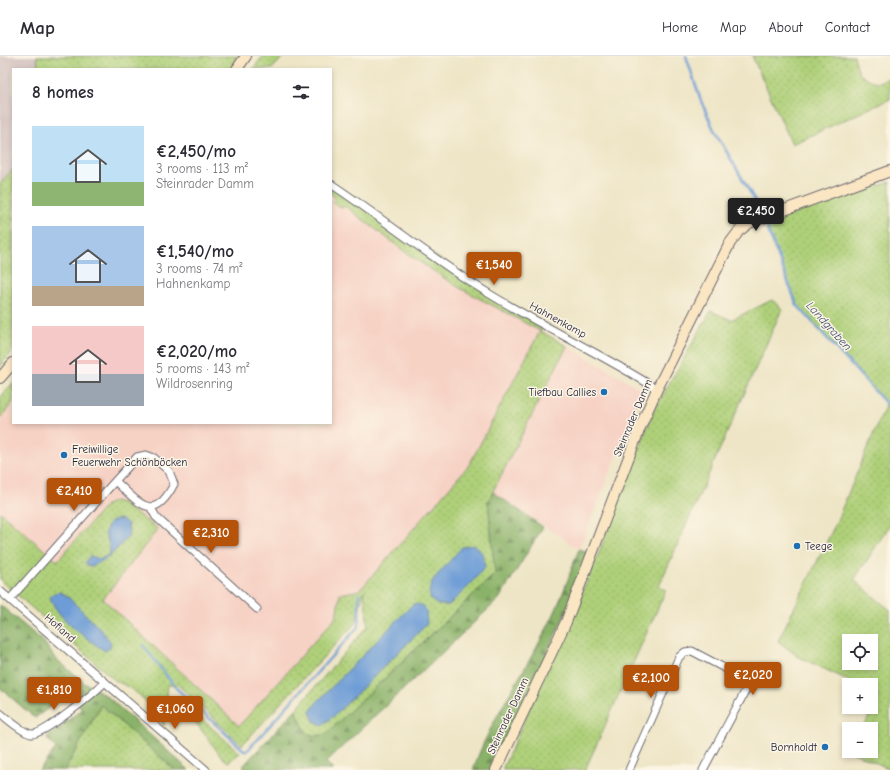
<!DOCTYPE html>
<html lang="en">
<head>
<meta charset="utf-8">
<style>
  body { margin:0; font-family:"Comic Neue",sans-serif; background:#f7f7f7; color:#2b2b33; height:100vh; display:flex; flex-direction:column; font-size:15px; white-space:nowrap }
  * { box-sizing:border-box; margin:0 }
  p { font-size:13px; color:#7c7c81 }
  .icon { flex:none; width:22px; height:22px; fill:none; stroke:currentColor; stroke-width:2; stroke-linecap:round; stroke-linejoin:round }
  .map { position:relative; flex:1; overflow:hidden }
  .side { position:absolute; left:12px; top:12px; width:320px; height:356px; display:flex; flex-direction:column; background:#fff; border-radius:0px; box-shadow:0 2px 6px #0003 }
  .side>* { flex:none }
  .tools { position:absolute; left:842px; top:578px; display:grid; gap:8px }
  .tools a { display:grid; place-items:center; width:36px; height:36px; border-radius:0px; background:#fff; box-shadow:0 2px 6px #0003; font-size:20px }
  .price { position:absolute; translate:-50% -34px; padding:0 9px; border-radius:4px; background:#b45309; color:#fff; font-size:13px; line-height:26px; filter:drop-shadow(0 1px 2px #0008) }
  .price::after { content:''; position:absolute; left:50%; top:24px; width:12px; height:9px; margin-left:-6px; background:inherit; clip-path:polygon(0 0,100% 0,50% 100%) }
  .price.on { background:#222; color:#fff }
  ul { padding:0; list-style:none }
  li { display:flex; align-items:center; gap:12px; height:100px; padding:0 20px }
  li span { display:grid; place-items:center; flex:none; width:112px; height:80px; border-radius:0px; color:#555 }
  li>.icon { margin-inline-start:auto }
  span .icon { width:48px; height:48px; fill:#fffc; stroke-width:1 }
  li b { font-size:17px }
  h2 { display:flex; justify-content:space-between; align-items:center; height:48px; padding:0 20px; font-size:17px }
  header { display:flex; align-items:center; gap:24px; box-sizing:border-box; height:56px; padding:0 20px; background:#fff; border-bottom:1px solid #e1e1e2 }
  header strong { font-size:19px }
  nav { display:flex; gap:22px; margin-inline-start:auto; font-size:14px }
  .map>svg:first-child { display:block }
</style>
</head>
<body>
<header>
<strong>Map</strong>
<nav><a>Home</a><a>Map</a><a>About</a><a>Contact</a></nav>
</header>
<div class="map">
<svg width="890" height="714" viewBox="0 0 890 714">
  <defs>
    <pattern id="grass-dots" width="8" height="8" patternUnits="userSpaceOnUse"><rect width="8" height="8" fill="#afd079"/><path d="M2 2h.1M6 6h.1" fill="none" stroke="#96b26a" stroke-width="1.8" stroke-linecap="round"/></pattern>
    <pattern id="forest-firs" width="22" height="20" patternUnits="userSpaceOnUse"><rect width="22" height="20" fill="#8bb269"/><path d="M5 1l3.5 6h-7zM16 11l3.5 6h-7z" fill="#719058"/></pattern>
  </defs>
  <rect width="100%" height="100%" fill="#fcf5e5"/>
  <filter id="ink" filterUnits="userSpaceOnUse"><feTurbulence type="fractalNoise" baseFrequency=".025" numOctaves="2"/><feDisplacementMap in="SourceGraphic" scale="8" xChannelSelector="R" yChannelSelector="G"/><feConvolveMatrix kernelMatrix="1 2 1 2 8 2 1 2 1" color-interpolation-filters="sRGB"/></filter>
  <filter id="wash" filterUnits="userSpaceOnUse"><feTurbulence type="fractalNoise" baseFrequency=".012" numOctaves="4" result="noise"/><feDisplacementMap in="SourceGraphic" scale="16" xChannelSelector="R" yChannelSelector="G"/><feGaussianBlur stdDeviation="0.9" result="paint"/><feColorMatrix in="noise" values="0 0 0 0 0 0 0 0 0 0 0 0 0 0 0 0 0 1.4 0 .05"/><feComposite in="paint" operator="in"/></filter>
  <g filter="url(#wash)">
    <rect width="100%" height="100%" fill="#eee5c6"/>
    <g fill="#f6d2c5">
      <polygon points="331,135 540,275 469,409 360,534 341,538 336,561 239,670 103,543 158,472 106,449 57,505 0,456 0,363 13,346 13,367 331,367"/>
      <polygon points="567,290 643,334 579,493 493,436"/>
    </g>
    <polygon fill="#d1bfbf" points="0,0 37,0 38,13 13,13 13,113 0,128"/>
    <g fill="url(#grass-dots)" stroke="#68795a" fill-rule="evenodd">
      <polygon points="37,0 241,0 231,13 38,13"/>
      <polygon points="263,0 284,0 272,13 253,13"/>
      <polygon points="752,0 854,0 859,18 877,27 890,22 890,43 792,88"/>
      <polygon points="13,113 13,294 0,311 0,128"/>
      <path d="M 890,126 L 890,469 L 854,524 L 890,554 L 890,713 L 852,696 L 871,695 L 871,673 L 863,673 L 879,639 L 871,635 L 871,629 L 858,629 L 797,600 L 778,585 L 835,469 L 886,348 L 797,249 L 765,167 ZM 849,585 L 871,585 L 871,607 L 849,607 Z"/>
      <path d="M 331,130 L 542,271 L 540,275 L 567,290 L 488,445 L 495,518 L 326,678 L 317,680 L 307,678 L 295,654 L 368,570 L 364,535 L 356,566 L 242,689 L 178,629 L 168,629 L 164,671 C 155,651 136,633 116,625 L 0,524 L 0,456 L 57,505 L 106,449 L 114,445 L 122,447 L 158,473 L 103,543 L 239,670 L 336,561 L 340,538 L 360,534 L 469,409 L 540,275 L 458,231 L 412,201 L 345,150 L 342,152 L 333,146 L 335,141 L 331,138 Z"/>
      <polygon points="772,244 782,253 659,530 666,534 585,714 502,714 594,509 654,354 711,255 731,264"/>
      <polygon points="13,327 13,346 0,363 0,342"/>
      <polygon points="176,640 240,697 228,706 221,700"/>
      <polygon points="101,649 175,714 65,714"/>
    </g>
    <g fill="url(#forest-firs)" stroke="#566a52">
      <polygon points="493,436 543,471 499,543 326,706 333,714 245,714 243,710 295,654 307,678 317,680 326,678 495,518 488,445"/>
      <path d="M 579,493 L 588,496 L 573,541 L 532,630 L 490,714 L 473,714 C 490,663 524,618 548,570 C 561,546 569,519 579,493 Z"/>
      <polygon points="0,549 44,586 54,601 84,627 93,631 108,641 189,714 175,714 101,649 65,714 39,714 56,692 46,682 82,653 69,637 35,662 0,632"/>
    </g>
    <g fill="#6d9cd6" stroke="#485f88">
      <polygon points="118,463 123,464 128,468 129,480 109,501 91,511 85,507 90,500 100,503 109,499 110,492 105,476 110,466"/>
      <polygon points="475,489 482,497 485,511 469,530 449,549 438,549 431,544 429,536 433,524 462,491"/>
      <path d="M 60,536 L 67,540 L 103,576 L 111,587 L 110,592 L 105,595 C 86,582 58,564 50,541 L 54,537 Z"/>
      <polygon points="413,548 422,549 426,555 427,568 335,659 322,669 314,665 310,656 317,646"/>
    </g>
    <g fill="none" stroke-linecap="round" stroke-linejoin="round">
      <g stroke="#6d9cd6" stroke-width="2.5">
        <polyline points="686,0 701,45 714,74 761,155"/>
        <polyline points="765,167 797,249 890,352"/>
        <polyline points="143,589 176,632 246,696 359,570 359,538"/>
      </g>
    </g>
  </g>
  <g filter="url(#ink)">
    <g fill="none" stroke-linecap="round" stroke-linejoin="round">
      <defs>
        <g id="street">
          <path d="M 331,128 C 384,163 433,204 488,237 C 543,271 602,298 657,333"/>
          <polyline points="151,452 156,461 257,553"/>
          <polyline points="0,535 206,714"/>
          <path d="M 10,543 L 115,425 C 139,446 153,469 174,428 L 169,415 L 154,402 L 146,399 L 137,401 L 115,425"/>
          <path d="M 0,657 C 9,664 20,675 31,678 C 43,680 95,636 105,626"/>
          <polyline points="629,714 679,601 685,596 692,595 745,623 748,630 703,714"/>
        </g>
        <g id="secondary">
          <polyline points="237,13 246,0"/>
          <polyline points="0,322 13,307"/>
          <polyline points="496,714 566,566 641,369 657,333 730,187 739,175 749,167 890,115"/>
        </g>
      </defs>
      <use href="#street" stroke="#69666c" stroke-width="9"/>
      <use href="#secondary" stroke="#69666c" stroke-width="12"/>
      <use href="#street" stroke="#fff" stroke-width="7"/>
      <use href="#secondary" stroke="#fbe6c4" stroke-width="10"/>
    </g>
  </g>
  <g fill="#1f6fb2" stroke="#fcf5e5" stroke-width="1.5">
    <circle cx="604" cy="336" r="4"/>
    <circle cx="64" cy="399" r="4"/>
    <circle cx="797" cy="490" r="4"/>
    <circle cx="825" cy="691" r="4"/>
  </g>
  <g text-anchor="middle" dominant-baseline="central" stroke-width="3" stroke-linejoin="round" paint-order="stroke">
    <g font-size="11" fill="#22223b" stroke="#fcf5e5">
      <text transform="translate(558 264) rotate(29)">Hahnenkamp</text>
      <text transform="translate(633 362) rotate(-67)">Steinrader Damm</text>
      <text transform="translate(60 572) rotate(41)">Hofland</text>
      <text transform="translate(508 660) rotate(-65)">Steinrader Damm</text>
    </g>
    <g font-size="11" fill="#22223b" stroke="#fcf5e5" text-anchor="end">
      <text x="596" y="336">Tiefbau Callies</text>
      <text x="72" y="393" text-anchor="start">Freiwillige<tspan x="72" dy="13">Feuerwehr Schönböcken</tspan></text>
      <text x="805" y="490" text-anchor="start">Teege</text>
      <text x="817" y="691">Bornholdt</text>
    </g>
    <g font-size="12" font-style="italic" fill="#405379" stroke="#fcf5e5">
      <text transform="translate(829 270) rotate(48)">Landgraben</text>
    </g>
  </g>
</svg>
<div class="tools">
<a><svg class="icon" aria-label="locate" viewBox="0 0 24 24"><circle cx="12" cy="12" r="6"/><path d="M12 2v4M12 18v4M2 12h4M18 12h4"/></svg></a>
<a>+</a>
<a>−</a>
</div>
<b class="price on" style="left:756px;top:176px">€2,450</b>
<b class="price" style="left:494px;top:230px">€1,540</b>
<b class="price" style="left:74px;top:456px">€2,410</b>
<b class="price" style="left:211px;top:498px">€2,310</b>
<b class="price" style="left:753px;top:640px">€2,020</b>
<b class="price" style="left:651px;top:643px">€2,100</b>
<b class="price" style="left:54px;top:655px">€1,810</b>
<b class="price" style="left:175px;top:674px">€1,060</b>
<section class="side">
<h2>8 homes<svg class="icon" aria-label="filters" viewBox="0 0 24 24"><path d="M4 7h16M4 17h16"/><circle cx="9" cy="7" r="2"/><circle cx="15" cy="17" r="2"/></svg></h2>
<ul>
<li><span style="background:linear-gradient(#bfe0f5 70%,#8fb573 0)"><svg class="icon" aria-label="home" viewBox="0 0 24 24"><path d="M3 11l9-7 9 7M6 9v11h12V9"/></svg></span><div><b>€2,450/mo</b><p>3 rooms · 113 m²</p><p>Steinrader Damm</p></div></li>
<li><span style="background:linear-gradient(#a9c7e8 75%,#b9a48a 0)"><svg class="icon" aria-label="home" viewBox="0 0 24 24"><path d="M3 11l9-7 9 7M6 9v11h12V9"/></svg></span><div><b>€1,540/mo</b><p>3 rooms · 74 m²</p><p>Hahnenkamp</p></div></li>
<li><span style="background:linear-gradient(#f6c9c9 60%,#9aa5b1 0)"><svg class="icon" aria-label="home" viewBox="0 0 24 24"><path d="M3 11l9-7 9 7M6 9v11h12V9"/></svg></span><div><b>€2,020/mo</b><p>5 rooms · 143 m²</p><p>Wildrosenring</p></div></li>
</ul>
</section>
</div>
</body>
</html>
